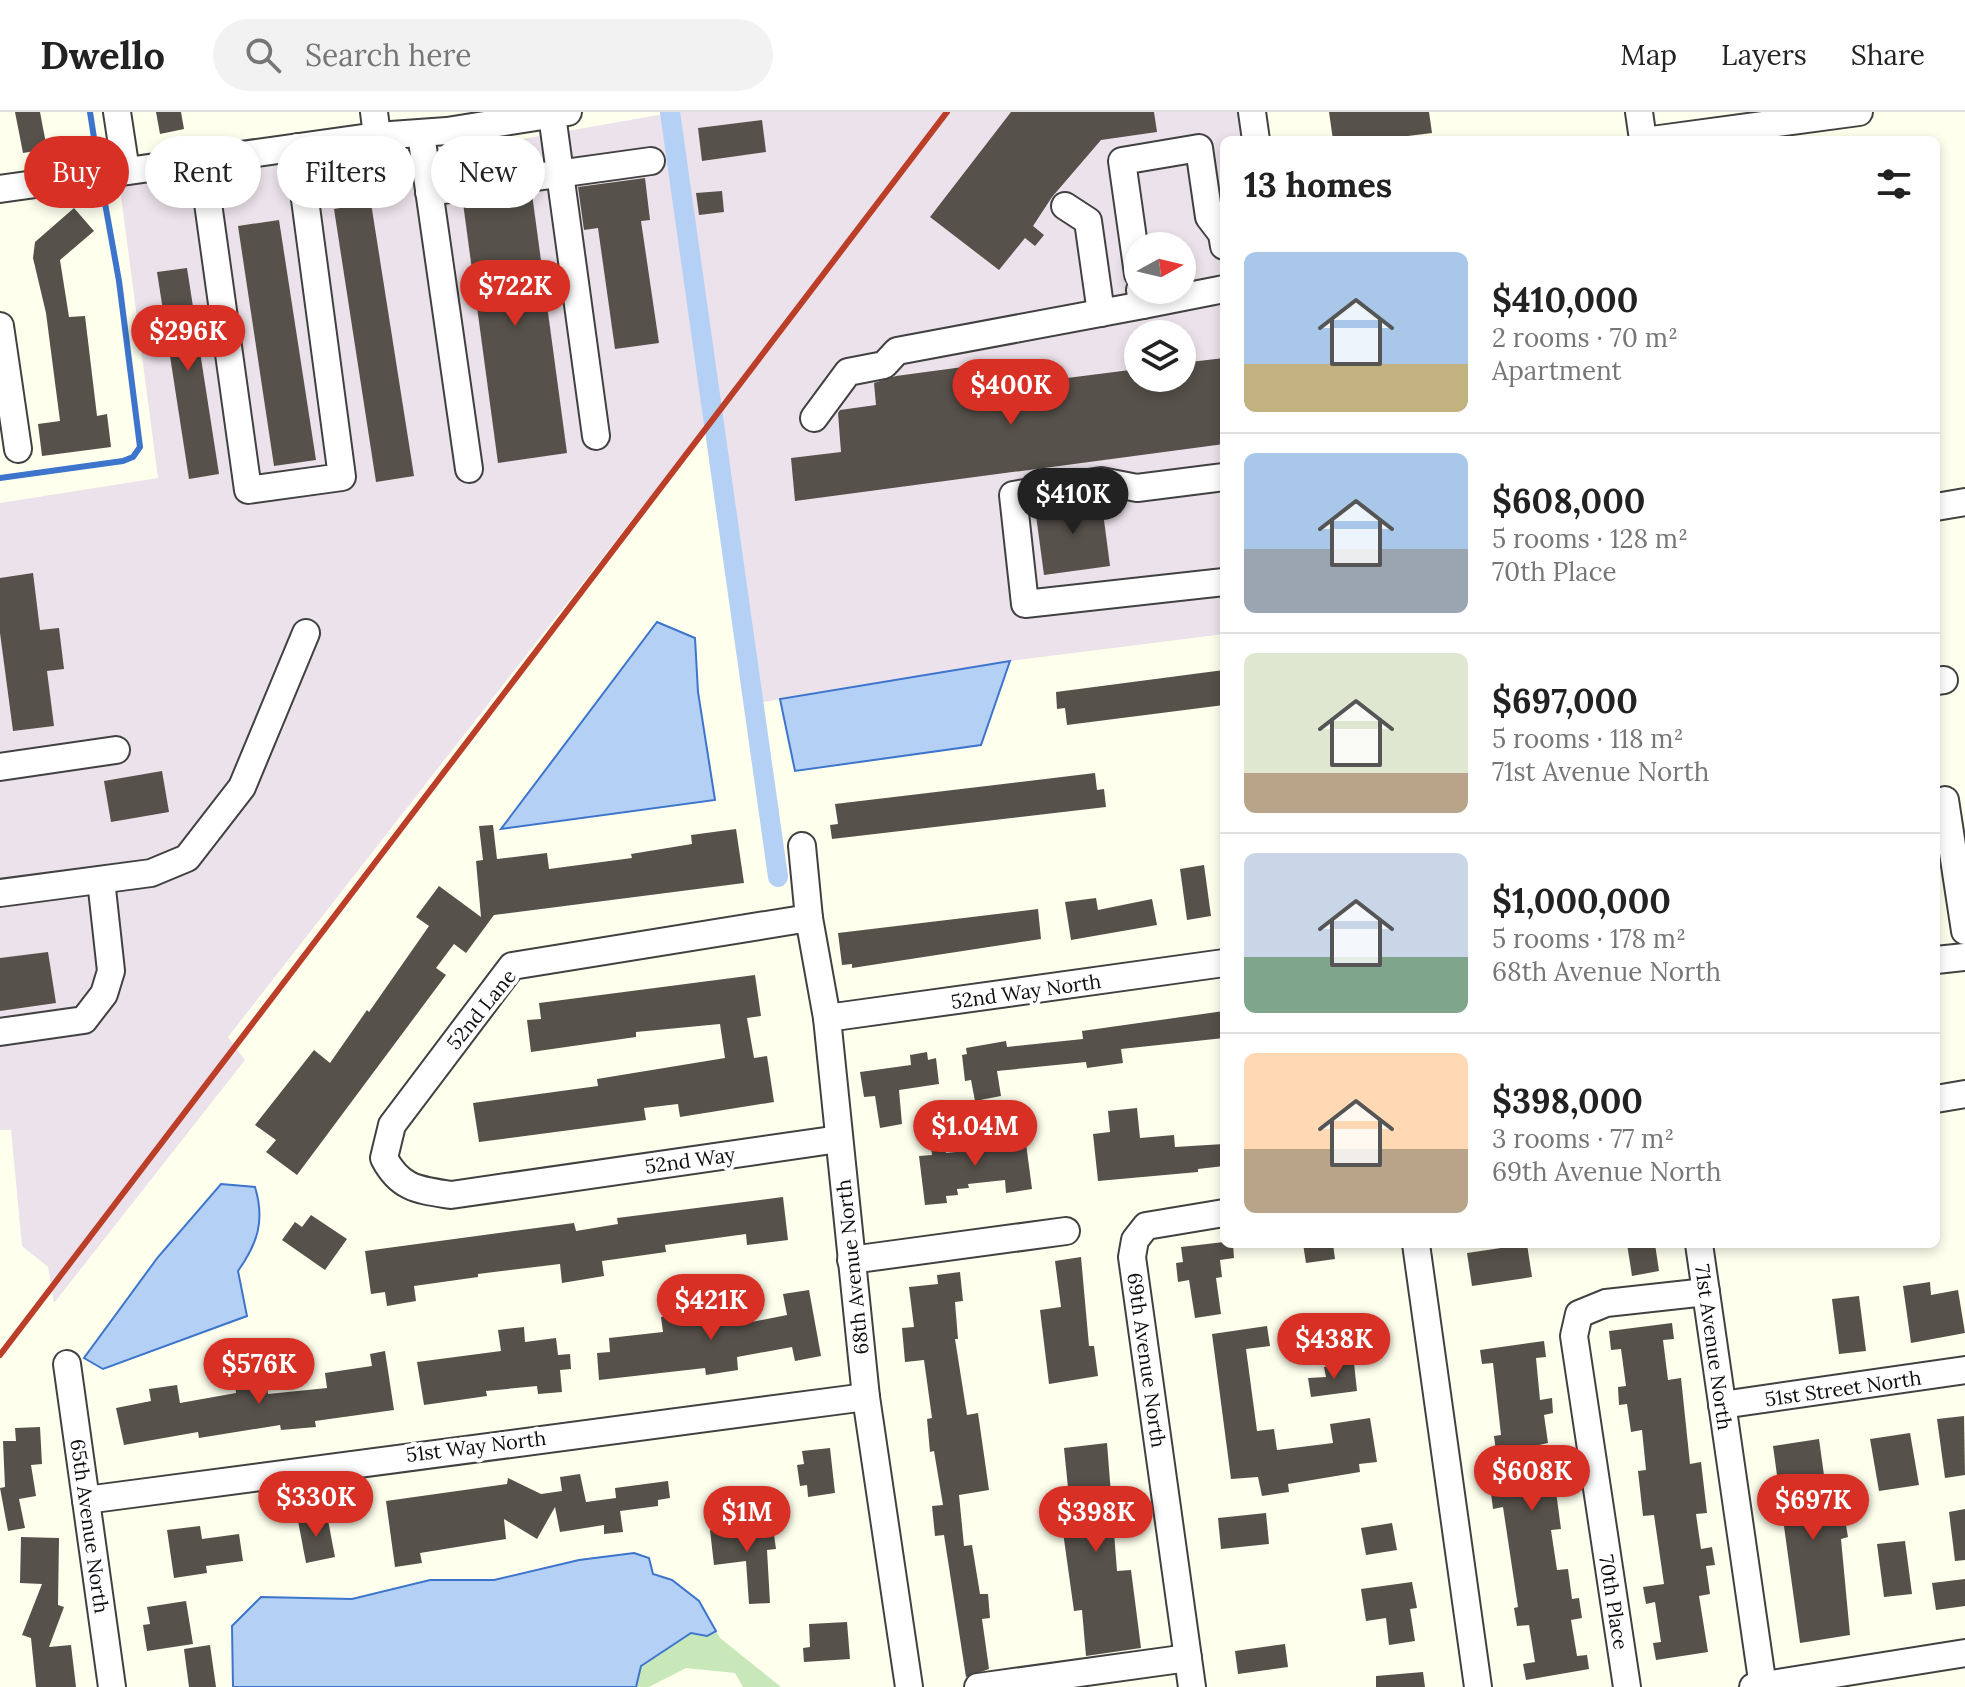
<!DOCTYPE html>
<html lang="en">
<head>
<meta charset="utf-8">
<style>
  body { margin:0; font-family:Lora,serif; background:#f2f2f2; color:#222; height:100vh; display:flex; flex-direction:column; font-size:30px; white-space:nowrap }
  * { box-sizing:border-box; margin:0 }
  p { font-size:26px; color:#767676 }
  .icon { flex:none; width:44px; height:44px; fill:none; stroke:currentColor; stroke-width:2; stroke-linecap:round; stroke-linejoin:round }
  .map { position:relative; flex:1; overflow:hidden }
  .sheet { position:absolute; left:1220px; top:24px; width:720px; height:1112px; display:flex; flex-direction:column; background:#fff; border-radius:12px; box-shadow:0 4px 12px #0003 }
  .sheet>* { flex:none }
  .banner { position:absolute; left:24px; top:24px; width:760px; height:72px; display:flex; gap:16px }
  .needle { width:52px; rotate:82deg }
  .buttons { position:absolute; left:1124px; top:120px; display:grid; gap:16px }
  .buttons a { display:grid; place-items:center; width:72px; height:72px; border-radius:50%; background:#fff; box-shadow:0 4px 12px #0003; font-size:40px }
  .price { position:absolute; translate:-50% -68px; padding:0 18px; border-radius:28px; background:#d93025; color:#fff; font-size:26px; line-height:52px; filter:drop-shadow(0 2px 4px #0008) }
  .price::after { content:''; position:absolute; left:50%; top:48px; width:24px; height:18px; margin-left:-12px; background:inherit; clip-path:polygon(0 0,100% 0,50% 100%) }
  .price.current { background:#222; color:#fff }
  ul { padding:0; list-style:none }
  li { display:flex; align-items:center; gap:24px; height:200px; padding:0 24px }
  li+li { border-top:2px solid #e0e0e0 }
  li span { display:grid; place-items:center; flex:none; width:224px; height:160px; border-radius:12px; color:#555 }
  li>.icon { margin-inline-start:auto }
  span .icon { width:96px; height:96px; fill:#fffc; stroke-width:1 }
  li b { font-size:34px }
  h2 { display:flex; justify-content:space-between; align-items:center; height:96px; padding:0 24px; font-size:34px }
  .tag { padding:0 28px; border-radius:36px; background:#fff; box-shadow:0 4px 12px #0003; font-size:28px; line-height:72px }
  .tag.current { background:#d93025; color:#fff }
  header { display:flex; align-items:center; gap:48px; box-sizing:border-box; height:112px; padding:0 40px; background:#fff; border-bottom:2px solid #e0e0e0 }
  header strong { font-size:38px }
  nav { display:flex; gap:44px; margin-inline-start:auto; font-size:28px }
  .search { width:560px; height:72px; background:#f2f2f2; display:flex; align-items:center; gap:20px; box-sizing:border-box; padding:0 28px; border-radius:44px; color:#767676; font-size:30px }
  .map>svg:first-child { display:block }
</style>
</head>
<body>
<header>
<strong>Dwello</strong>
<div class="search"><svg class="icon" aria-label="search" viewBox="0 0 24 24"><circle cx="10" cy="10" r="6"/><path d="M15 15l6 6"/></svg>Search here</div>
<nav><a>Map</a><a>Layers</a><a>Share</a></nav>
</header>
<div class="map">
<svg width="1965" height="1575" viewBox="0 0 1965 1575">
  <rect width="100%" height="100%" fill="#ffe"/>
  <path fill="#ece2eb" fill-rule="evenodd" d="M 675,0 L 1241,0 L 1245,28 L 1224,28 L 1224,522 L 1010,549 L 757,591 L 717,299 L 228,925 L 245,948 L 54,1191 L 48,1155 L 22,1134 L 11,1018 L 0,1018 L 0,665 L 128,646 L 125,627 L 0,645 L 0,391 L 158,366 L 119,69 L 388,36 L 414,52 L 414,46 ZM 1138,134 L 1182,134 L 1182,178 L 1138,178 ZM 1138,222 L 1182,222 L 1182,266 L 1138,266 Z"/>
  <polygon fill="#c8e8b9" points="716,1519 720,1526 781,1575 743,1575 735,1561 686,1556 649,1575 636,1575 641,1554 692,1521 707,1524"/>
  <g fill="#b4d0f5" stroke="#3c75cb" stroke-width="2">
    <polygon points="657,510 695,526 698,580 715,688 501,717"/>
    <polygon points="1010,549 981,633 795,659 780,587"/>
    <path d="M 221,1072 L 255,1075 C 265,1108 258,1131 238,1159 L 247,1204 L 103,1257 L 84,1246 L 158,1145 Z"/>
    <polygon points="634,1441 649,1446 653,1462 672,1468 699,1489 716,1519 707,1524 691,1521 641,1554 636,1575 233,1575 232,1514 261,1485 352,1487 430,1468 494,1468 579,1448"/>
  </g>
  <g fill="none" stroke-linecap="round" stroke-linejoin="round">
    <g stroke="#3c75cb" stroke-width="6">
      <polyline points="90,0 99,58"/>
      <polyline points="0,366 123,349 133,345 140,335 119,169 101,69"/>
    </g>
    <polyline stroke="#b4d0f5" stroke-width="20" points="670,0 778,765"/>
  </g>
  <g fill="#56514a">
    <polygon points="15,0 40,0 47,37 23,41"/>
    <polygon points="156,0 181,0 184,17 160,22"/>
    <polygon points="1011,0 1154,0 1157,20 1101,28 1052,85 1033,114 1044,123 1035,134 1025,126 999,158 930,105"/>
    <polygon points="1329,0 1429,0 1432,21 1376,28 1333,28"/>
    <polygon points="762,8 766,40 702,49 698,16"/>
    <polygon points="645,66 650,108 641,109 659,231 615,237 598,116 584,118 578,75"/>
    <polygon points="722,79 724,100 699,103 696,81"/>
    <polygon points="532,82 567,341 498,351 463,91"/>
    <polygon points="371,91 414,364 376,370 334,97"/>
    <polygon points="74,96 94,119 60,148 69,205 85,204 97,304 107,302 111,335 42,344 38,312 60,309 46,201 33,146 35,130"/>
    <polygon points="279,108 316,348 274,354 238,114"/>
    <polygon points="187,156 219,362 189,367 157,160"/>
    <polygon points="1224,246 1224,332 795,389 791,346 841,340 838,301 840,298 876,293 874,271 896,264 978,253 980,277 1138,257 1138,266 1182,266 1182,251"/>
    <polygon points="1101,385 1110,454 1044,463 1035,396"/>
    <polygon points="33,461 40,518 59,516 64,557 47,559 54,614 13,619 0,521 0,466"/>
    <polygon points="1224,558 1224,593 1067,613 1065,596 1057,597 1056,580"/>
    <polygon points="162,659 169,700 111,710 104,669"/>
    <polygon points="1095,661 1097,678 1104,677 1106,695 832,727 830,713 838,712 835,692"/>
    <polygon points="493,713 497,747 547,741 549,757 632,746 631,742 692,732 691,723 736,717 744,771 494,803 466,841 454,832 436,856 446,863 297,1063 266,1040 276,1028 255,1013 314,938 330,951 367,898 369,900 429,814 416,805 439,774 481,805 476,749 483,748 479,714"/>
    <polygon points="1204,753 1211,804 1187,808 1180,757"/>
    <polygon points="1096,786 1098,798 1152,787 1157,813 1071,828 1065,790"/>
    <polygon points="1038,797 1041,827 852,856 852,852 842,853 838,821"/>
    <polygon points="48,840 56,891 0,899 0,846"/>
    <polygon points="755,863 761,904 747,906 754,946 767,944 774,990 680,1005 678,992 644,996 646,1008 479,1030 473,991 598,974 597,967 725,946 720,912 636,920 636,925 531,940 527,908 541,907 539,891"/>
    <polygon points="1224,899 1224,926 1121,937 1123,951 1087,956 1086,950 997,959 1001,984 975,989 971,968 965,969 962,943 967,942 966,936 1006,929 1007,935 1083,927 1082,919"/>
    <polygon points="927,940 928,948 936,946 939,972 899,978 902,1012 880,1016 875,984 864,985 860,960 911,953 910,943"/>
    <polygon points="1137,996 1140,1026 1174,1023 1175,1035 1224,1032 1224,1054 1198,1057 1198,1060 1098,1069 1093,1022 1110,1020 1108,999"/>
    <polygon points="1025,1024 1032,1077 1006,1081 1005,1068 968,1072 969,1076 957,1077 958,1083 946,1084 947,1091 925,1093 919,1044 932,1043 931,1033 945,1031 946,1041 975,1038 974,1031"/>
    <polygon points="783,1085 788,1128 747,1133 746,1122 665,1133 666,1140 602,1149 604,1164 562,1171 560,1152 478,1162 478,1165 414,1174 416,1189 387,1194 385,1180 371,1182 365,1139 574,1111 576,1119 618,1112 617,1106"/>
    <polygon points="311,1103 347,1127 325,1158 282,1128 295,1110 302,1115"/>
    <polygon points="1224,1130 1233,1132 1234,1146 1220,1148 1222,1165 1216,1166 1221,1202 1195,1206 1189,1168 1178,1170 1176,1151 1183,1150 1181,1135"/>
    <polygon points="1303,1132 1333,1132 1335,1147 1306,1151"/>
    <polygon points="1501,1132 1527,1132 1532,1165 1472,1174 1467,1141 1501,1136"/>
    <polygon points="1627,1132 1655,1132 1659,1159 1632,1164"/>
    <polygon points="1081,1145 1089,1234 1094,1234 1098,1264 1049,1272 1040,1198 1061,1195 1055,1149"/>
    <polygon points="960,1160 963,1189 955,1190 958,1227 955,1227 967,1303 978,1301 989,1378 959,1383 964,1434 972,1433 980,1482 988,1482 990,1506 982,1507 989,1557 966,1565 944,1423 935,1424 932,1394 943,1393 934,1339 930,1340 927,1307 932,1306 924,1248 905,1250 902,1216 914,1215 909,1175 938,1172 937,1163"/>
    <polygon points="1930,1170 1931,1183 1958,1178 1965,1221 1911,1231 1903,1174"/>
    <polygon points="809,1178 821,1244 795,1249 792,1235 737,1245 738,1258 706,1263 705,1256 599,1268 597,1241 610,1240 609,1226 663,1220 661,1205 665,1204 664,1198 689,1196 691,1210 731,1204 732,1214 787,1203 783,1182"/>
    <polygon points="1859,1184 1866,1239 1839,1242 1832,1187"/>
    <polygon points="1672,1211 1674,1227 1663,1228 1668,1268 1681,1266 1690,1352 1701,1350 1707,1401 1696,1402 1701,1437 1712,1435 1715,1453 1706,1454 1710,1482 1699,1484 1708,1540 1656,1548 1653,1531 1661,1530 1655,1490 1646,1492 1643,1475 1664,1472 1654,1403 1643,1404 1638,1359 1646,1358 1642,1318 1631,1320 1627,1292 1619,1293 1618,1275 1626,1274 1621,1237 1611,1238 1609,1219"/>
    <polygon points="1267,1214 1270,1234 1246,1237 1257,1319 1274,1317 1277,1338 1333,1331 1330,1312 1370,1306 1377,1350 1359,1352 1360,1360 1288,1372 1289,1380 1262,1384 1258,1365 1231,1367 1212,1222"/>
    <polygon points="524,1215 525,1230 556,1226 558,1243 570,1242 571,1257 560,1258 562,1280 538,1282 537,1274 486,1279 487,1284 424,1293 417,1250 501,1239 498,1218"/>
    <polygon points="1544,1229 1546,1245 1536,1246 1540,1288 1552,1286 1553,1301 1544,1303 1548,1331 1539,1333 1545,1374 1555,1372 1561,1417 1551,1418 1557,1458 1568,1457 1572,1487 1579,1486 1582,1506 1571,1508 1577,1544 1587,1543 1589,1557 1526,1568 1523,1552 1535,1550 1529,1513 1517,1514 1514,1496 1518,1495 1503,1395 1493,1397 1491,1381 1501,1379 1494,1324 1501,1323 1493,1251 1482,1252 1480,1238"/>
    <polygon points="385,1239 394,1298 315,1309 316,1315 281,1318 280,1313 199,1326 198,1320 124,1333 116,1296 151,1289 149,1277 177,1273 180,1291 236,1281 235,1270 266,1266 268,1282 327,1276 325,1261 372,1254 370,1242"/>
    <polygon points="1354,1251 1357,1279 1311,1285 1308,1266 1326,1265 1324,1255"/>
    <polygon points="1964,1304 1965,1363 1945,1366 1937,1307"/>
    <polygon points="40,1315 42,1352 31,1353 36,1384 19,1387 25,1416 8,1419 0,1376 5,1375 3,1329 16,1329 15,1316"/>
    <polygon points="1910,1321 1919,1373 1879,1379 1870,1327"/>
    <polygon points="1819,1327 1828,1392 1842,1390 1848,1425 1841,1427 1850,1523 1800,1531 1773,1334"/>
    <polygon points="1107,1331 1117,1459 1131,1458 1141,1536 1086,1544 1082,1498 1074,1499 1057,1377 1068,1376 1064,1336"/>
    <polygon points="830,1336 835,1381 808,1385 807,1373 800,1374 797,1353 804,1352 802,1339"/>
    <polygon points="580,1362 586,1390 616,1386 615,1376 668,1369 670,1386 658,1388 658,1394 620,1399 623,1420 604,1422 604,1413 560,1420 555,1395 537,1427 504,1407 506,1427 420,1441 422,1451 395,1455 386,1389 507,1372 508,1366 541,1382 562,1379 560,1365"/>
    <polygon points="1965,1397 1965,1448 1955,1449 1949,1400"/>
    <polygon points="1266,1401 1269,1432 1221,1437 1218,1406"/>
    <polygon points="327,1403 335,1445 306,1451 298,1409"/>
    <polygon points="772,1408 776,1437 767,1438 770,1491 749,1492 746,1449 714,1453 710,1418"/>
    <polygon points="1392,1411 1397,1438 1366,1443 1361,1416"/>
    <polygon points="200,1414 202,1427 239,1422 243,1449 206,1454 207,1461 174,1466 167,1418"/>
    <polygon points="21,1425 59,1426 58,1493 64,1495 49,1535 71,1533 76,1575 36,1575 31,1526 22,1523 42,1472 20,1471"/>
    <polygon points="1905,1429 1912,1482 1884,1485 1877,1432"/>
    <polygon points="1965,1467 1965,1494 1936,1498 1932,1471"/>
    <polygon points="1412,1470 1417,1496 1410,1497 1415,1529 1389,1533 1386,1506 1366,1509 1361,1477"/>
    <polygon points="186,1489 193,1532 147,1539 143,1513 150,1512 147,1495"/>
    <polygon points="847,1510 850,1547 804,1550 803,1536 810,1535 809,1512"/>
    <polygon points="1285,1532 1288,1555 1238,1562 1235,1539"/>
    <polygon points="210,1533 216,1575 189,1575 184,1537"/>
    <polygon points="1423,1560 1425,1575 1376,1575 1376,1564"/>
  </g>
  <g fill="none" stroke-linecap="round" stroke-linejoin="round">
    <defs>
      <g id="minor">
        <polyline points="117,0 126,59"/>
        <polyline points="374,0 377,24"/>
        <polyline points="1252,0 1256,28"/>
        <polyline points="1639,0 1643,28"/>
        <polyline points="552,3 596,324"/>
        <polyline points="421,22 469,357"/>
        <polyline points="1652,28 1859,0"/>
        <polyline points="202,48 248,378 342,365 298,35"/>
        <polyline points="0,77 377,24 447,19 568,0"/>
        <polyline points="429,80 651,49"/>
        <polyline points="1065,94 1088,109 1101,201"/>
        <polyline points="1138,162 1122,49 1199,36 1209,105 1222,122 1224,134"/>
        <polyline points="1140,178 1143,193 1224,177"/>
        <polyline points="0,214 18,337"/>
        <polyline points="814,306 848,260 884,253 897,239 1143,193"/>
        <polyline points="1224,365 1137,376 1101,369 1013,383 1025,492 1224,470"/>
        <polyline points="1936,395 1965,390"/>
        <polyline points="1936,569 1944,568"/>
        <polyline points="0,655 116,638"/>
        <polyline points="1945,688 1965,819"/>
        <polyline points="802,734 809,806 827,906 866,1285 909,1575"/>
        <polyline points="0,781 151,761 187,746 242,675 306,521"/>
        <path d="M 809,806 L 512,854 L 392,1013 L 384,1046 C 400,1077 419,1078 451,1083 L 839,1027"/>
        <polyline points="1936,848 1965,845"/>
        <polyline points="827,906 1224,851"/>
        <polyline points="0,920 84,908 104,882 111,859 101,768"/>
        <polyline points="1936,987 1965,982"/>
        <polyline points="1416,1132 1478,1575"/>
        <polyline points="1699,1132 1763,1575"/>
        <polyline points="851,1148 1066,1119"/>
        <polyline points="67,1252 112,1575"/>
        <polyline points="1722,1293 1965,1258"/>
        <polyline points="86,1388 866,1285"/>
        <polyline points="978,1575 1188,1546"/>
        <polyline points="1192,1575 1132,1145 1135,1128 1146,1114 1224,1101"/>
        <polyline points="1627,1575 1574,1224 1579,1202 1606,1191 1706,1180"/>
        <polyline points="1753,1575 1965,1541"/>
      </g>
    </defs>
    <use href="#minor" stroke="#414141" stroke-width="30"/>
    <use href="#minor" stroke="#fff" stroke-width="26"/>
    <polyline stroke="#bb3f28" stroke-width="6" points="0,1243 947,0"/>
  </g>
  <g text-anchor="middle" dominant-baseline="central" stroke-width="8" stroke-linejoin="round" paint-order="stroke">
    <g font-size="20" fill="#0e0e0e" stroke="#fff">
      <text transform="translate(1026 879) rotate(-8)">52nd Way North</text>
      <text transform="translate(481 897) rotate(-51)">52nd Lane</text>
      <text transform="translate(690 1048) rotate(-8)">52nd Way</text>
      <text transform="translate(852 1155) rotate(-96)">68th Avenue North</text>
      <text transform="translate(1714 1235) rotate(82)">71st Avenue North</text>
      <text transform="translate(1147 1248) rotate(82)">69th Avenue North</text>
      <text transform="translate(1843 1276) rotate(-8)">51st Street North</text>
      <text transform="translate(476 1334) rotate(-7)">51st Way North</text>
      <text transform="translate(90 1414) rotate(82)">65th Avenue North</text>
      <text transform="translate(1614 1490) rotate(81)">70th Place</text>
    </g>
  </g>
</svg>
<div class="buttons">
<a><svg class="needle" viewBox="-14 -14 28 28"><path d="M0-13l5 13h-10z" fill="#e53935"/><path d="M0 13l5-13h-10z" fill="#767676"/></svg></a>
<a><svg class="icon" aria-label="layers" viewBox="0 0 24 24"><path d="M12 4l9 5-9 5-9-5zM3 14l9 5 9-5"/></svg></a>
</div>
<b class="price" style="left:515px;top:216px">$722K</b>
<b class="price" style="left:188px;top:261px">$296K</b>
<b class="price" style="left:1011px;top:315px">$400K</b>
<b class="price current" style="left:1073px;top:424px">$410K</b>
<b class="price" style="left:975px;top:1056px">$1.04M</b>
<b class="price" style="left:711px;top:1230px">$421K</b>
<b class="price" style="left:1334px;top:1269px">$438K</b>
<b class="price" style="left:259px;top:1294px">$576K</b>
<b class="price" style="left:1532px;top:1401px">$608K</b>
<b class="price" style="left:316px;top:1427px">$330K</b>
<b class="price" style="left:1813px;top:1430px">$697K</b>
<b class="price" style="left:747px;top:1442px">$1M</b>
<b class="price" style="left:1096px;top:1442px">$398K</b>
<div class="banner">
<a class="tag current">Buy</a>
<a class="tag">Rent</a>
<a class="tag">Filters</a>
<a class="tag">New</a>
</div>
<section class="sheet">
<h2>13 homes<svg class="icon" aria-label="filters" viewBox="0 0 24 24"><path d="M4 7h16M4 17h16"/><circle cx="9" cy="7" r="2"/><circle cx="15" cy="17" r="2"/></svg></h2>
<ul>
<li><span style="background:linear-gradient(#a9c7e8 70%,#c2b280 0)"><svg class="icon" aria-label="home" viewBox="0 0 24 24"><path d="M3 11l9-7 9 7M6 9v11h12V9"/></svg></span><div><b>$410,000</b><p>2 rooms · 70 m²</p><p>Apartment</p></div></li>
<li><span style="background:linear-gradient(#a9c7e8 60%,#9aa5b1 0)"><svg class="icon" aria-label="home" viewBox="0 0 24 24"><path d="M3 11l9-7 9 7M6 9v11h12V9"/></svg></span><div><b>$608,000</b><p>5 rooms · 128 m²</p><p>70th Place</p></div></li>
<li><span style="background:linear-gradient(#dfe7d0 75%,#b9a48a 0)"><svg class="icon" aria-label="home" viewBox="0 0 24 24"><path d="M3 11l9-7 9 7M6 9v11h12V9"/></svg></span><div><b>$697,000</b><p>5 rooms · 118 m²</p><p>71st Avenue North</p></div></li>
<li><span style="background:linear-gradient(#c9d6e8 65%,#7fa58c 0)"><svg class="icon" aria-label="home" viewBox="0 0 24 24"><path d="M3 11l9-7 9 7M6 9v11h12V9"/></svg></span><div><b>$1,000,000</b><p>5 rooms · 178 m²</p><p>68th Avenue North</p></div></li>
<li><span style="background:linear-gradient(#ffd9b3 60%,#b9a48a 0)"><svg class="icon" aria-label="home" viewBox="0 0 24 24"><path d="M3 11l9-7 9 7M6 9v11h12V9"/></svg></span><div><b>$398,000</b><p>3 rooms · 77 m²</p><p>69th Avenue North</p></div></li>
</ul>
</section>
</div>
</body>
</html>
